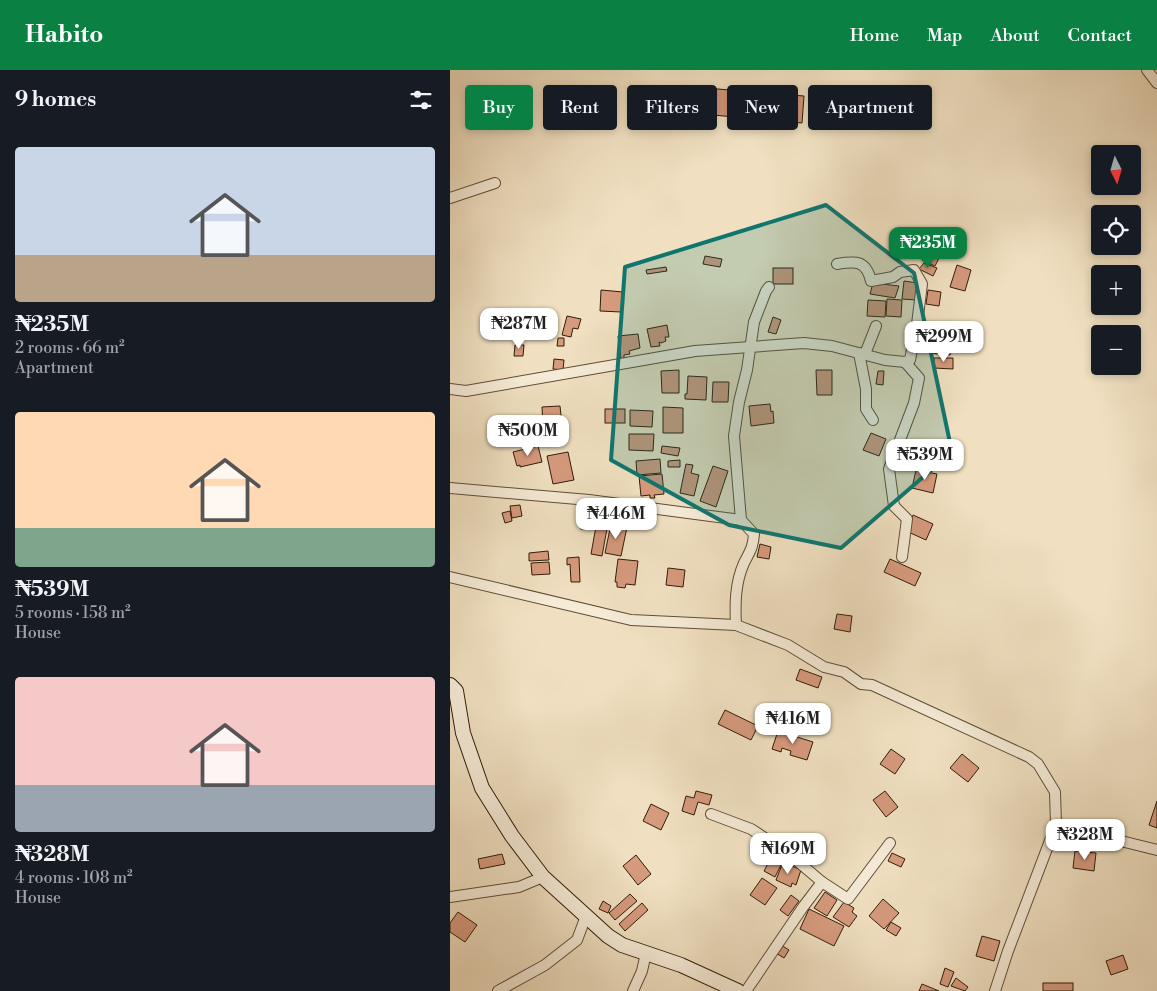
<!DOCTYPE html>
<html lang="en">
<head>
<meta charset="utf-8">
<style>
  body { margin:0; font-family:"Libre Bodoni",serif; background:#242831; color:#f1f3f6; height:100vh; display:flex; flex-direction:column; font-size:19px; white-space:nowrap }
  * { box-sizing:border-box; margin:0 }
  p { font-size:16px; color:#9ea1a6 }
  .icon { flex:none; width:28px; height:28px; fill:none; stroke:currentColor; stroke-width:2; stroke-linecap:round; stroke-linejoin:round }
  .map { position:relative; flex:1; overflow:hidden }
  .sheet { display:flex; flex-direction:column; background:#171b24; width:450px }
  .sheet>* { flex:none }
  .banner { position:absolute; left:15px; top:15px; width:475px; height:45px; display:flex; gap:10px }
  .needle { width:32px; rotate:175deg }
  .tools { position:absolute; left:641px; top:75px; display:grid; gap:10px }
  .tools a { display:grid; place-items:center; width:50px; height:50px; border-radius:5px; background:#171b24; box-shadow:0 2px 8px #0003; font-size:25px }
  .price { position:absolute; translate:-50% -42px; padding:0 11px; border-radius:10px; background:#fff; color:#222; font-size:16px; line-height:32px; filter:drop-shadow(0 1px 2px #0008) }
  .price::after { content:''; position:absolute; left:50%; top:30px; width:15px; height:11px; margin-left:-8px; background:inherit; clip-path:polygon(0 0,100% 0,50% 100%) }
  .price.current { background:#0b8043; color:#fff }
  ul { padding:0; list-style:none }
  li { display:grid; align-content:center; gap:10px; height:265px; padding:0 15px }
  li span { display:grid; place-items:center; height:155px; border-radius:5px; color:#555 }
  li>.icon { margin-inline-start:auto }
  span .icon { width:90px; height:90px; fill:#fffc; stroke-width:1 }
  li b { font-size:21px }
  h2 { display:flex; justify-content:space-between; align-items:center; height:60px; padding:0 15px; font-size:21px }
  .chip { padding:0 18px; border-radius:5px; background:#171b24; box-shadow:0 2px 8px #0003; font-size:18px; line-height:45px }
  .chip.current { background:#0b8043; color:#fff }
  header { display:flex; align-items:center; gap:30px; box-sizing:border-box; height:70px; padding:0 25px; background:#0b8043; color:#fff }
  header strong { font-size:24px }
  nav { display:flex; gap:28px; margin-inline-start:auto; font-size:18px }
  main { display:flex; flex:1; min-height:0 }
  .map>svg:first-child { display:block }
</style>
</head>
<body>
<header>
<strong>Habito</strong>
<nav><a>Home</a><a>Map</a><a>About</a><a>Contact</a></nav>
</header>
<main>
<section class="sheet">
<h2>9 homes<svg class="icon" aria-label="filters" viewBox="0 0 24 24"><path d="M4 7h16M4 17h16"/><circle cx="9" cy="7" r="2"/><circle cx="15" cy="17" r="2"/></svg></h2>
<ul>
<li><span style="background:linear-gradient(#c9d6e8 70%,#b9a48a 0)"><svg class="icon" aria-label="home" viewBox="0 0 24 24"><path d="M3 11l9-7 9 7M6 9v11h12V9"/></svg></span><div><b>₦235M</b><p>2 rooms · 66 m²</p><p>Apartment</p></div></li>
<li><span style="background:linear-gradient(#ffd9b3 75%,#7fa58c 0)"><svg class="icon" aria-label="home" viewBox="0 0 24 24"><path d="M3 11l9-7 9 7M6 9v11h12V9"/></svg></span><div><b>₦539M</b><p>5 rooms · 158 m²</p><p>House</p></div></li>
<li><span style="background:linear-gradient(#f6c9c9 70%,#9aa5b1 0)"><svg class="icon" aria-label="home" viewBox="0 0 24 24"><path d="M3 11l9-7 9 7M6 9v11h12V9"/></svg></span><div><b>₦328M</b><p>4 rooms · 108 m²</p><p>House</p></div></li>
</ul>
</section>
<div class="map">
<svg width="707" height="921" viewBox="0 0 707 921">
  <rect width="100%" height="100%" fill="#f0e0c1"/>
  <filter id="stains"><feTurbulence type="fractalNoise" baseFrequency=".004" numOctaves="4"/><feColorMatrix values="0 0 0 0 .2 0 0 0 0 .09 0 0 0 0 .02 0 0 0 .5 -.17"/></filter>
  <radialGradient id="worn" r=".72"><stop offset=".6" stop-color="#630" stop-opacity="0"/><stop offset="1" stop-color="#630" stop-opacity=".3"/></radialGradient>
  <g fill="#d69a7d" stroke="#311c07">
    <polygon points="231,16 354,26 352,53 229,42"/>
    <polygon points="461,158 476,163 471,177 456,171"/>
    <polygon points="477,180 490,186 485,196 472,190"/>
    <polygon points="255,186 272,189 270,197 253,194"/>
    <polygon points="474,193 487,198 483,206 469,199"/>
    <polygon points="507,195 521,200 515,221 500,217"/>
    <polygon points="216,197 217,201 197,204 196,200"/>
    <rect x="323" y="198" width="20" height="16"/>
    <polygon points="454,211 468,213 466,230 452,229"/>
    <polygon points="423,213 449,216 445,228 420,224"/>
    <polygon points="151,220 173,222 171,242 150,241"/>
    <polygon points="478,220 491,222 489,236 476,234"/>
    <polygon points="437,229 452,230 451,247 436,246"/>
    <polygon points="418,230 436,231 435,247 417,246"/>
    <polygon points="117,246 131,249 128,259 123,258 121,267 112,265"/>
    <polygon points="323,247 331,250 326,264 318,262"/>
    <polygon points="217,255 219,267 215,267 216,271 211,273 209,272 210,276 201,277 197,259"/>
    <polygon points="188,264 190,278 179,281 180,284 174,285 174,288 171,289 168,266"/>
    <polygon points="475,265 490,268 487,284 471,280"/>
    <polygon points="108,268 114,268 114,276 107,276"/>
    <polygon points="496,274 501,274 500,285 495,284"/>
    <polygon points="65,275 74,275 73,286 64,286"/>
    <polygon points="484,288 503,288 503,299 484,298"/>
    <polygon points="104,289 114,290 113,300 103,299"/>
    <polygon points="229,300 229,323 212,323 211,301"/>
    <polygon points="366,300 382,300 382,325 367,325"/>
    <polygon points="428,301 434,301 433,315 426,314"/>
    <polygon points="238,306 257,307 256,330 235,329 235,324 237,324"/>
    <polygon points="263,312 279,312 278,332 262,332"/>
    <polygon points="320,334 321,342 323,341 324,353 301,356 299,336"/>
    <polygon points="110,336 112,355 93,357 92,337"/>
    <polygon points="213,337 233,338 233,363 213,363"/>
    <rect x="155" y="339" width="20" height="14"/>
    <polygon points="180,340 203,341 202,357 180,356"/>
    <polygon points="421,363 436,369 429,386 413,380"/>
    <polygon points="179,364 204,364 203,381 179,380"/>
    <polygon points="88,376 92,392 70,397 70,395 67,396 63,382"/>
    <polygon points="212,376 230,378 228,386 211,383"/>
    <polygon points="118,382 124,410 103,414 97,386"/>
    <polygon points="210,389 211,403 187,405 186,391"/>
    <polygon points="230,390 230,397 218,397 218,391"/>
    <polygon points="236,394 243,395 241,403 249,405 244,426 230,423"/>
    <polygon points="263,396 278,401 266,437 250,431"/>
    <polygon points="466,400 487,404 483,423 462,418"/>
    <polygon points="212,404 214,424 204,425 205,428 200,428 200,425 191,426 189,406"/>
    <polygon points="70,435 72,446 62,448 60,436"/>
    <polygon points="149,440 160,442 152,486 141,484"/>
    <polygon points="60,441 62,451 55,453 52,443"/>
    <polygon points="463,445 483,454 476,470 456,461"/>
    <rect x="131" y="447" width="10" height="12"/>
    <polygon points="161,454 177,457 171,486 155,483"/>
    <polygon points="310,474 321,477 319,489 307,487"/>
    <polygon points="98,481 99,490 79,491 79,483"/>
    <polygon points="129,487 130,512 121,512 120,494 117,495 117,488"/>
    <polygon points="168,489 188,491 185,515 176,514 175,518 167,517 167,512 165,512"/>
    <polygon points="440,489 471,503 465,516 434,502"/>
    <polygon points="99,492 100,504 82,505 81,493"/>
    <polygon points="218,498 235,500 233,517 216,515"/>
    <polygon points="387,544 402,546 400,562 384,559"/>
    <polygon points="350,599 372,607 368,618 346,610"/>
    <polygon points="275,640 308,656 301,670 268,654"/>
    <polygon points="328,661 363,672 357,690 340,685 341,681 332,678 331,682 322,679"/>
    <polygon points="441,679 455,689 445,704 430,694"/>
    <polygon points="512,684 529,698 518,712 500,698"/>
    <polygon points="246,721 262,725 259,735 248,732 244,745 232,741 236,726 244,728"/>
    <polygon points="435,721 448,737 436,747 423,730"/>
    <polygon points="707,731 707,758 699,755"/>
    <polygon points="201,734 219,743 211,760 193,751"/>
    <polygon points="625,781 646,783 644,801 623,798"/>
    <polygon points="324,782 335,787 325,807 314,801"/>
    <polygon points="442,783 455,789 451,797 438,791"/>
    <polygon points="52,784 55,794 30,799 28,789"/>
    <polygon points="186,785 201,804 188,815 173,796"/>
    <polygon points="333,792 351,800 346,815 342,813 341,817 326,810"/>
    <polygon points="312,808 327,818 315,835 300,825"/>
    <polygon points="375,822 387,830 377,846 364,838"/>
    <polygon points="180,824 187,831 165,850 159,843"/>
    <polygon points="341,825 349,831 338,846 330,840"/>
    <polygon points="433,829 449,843 434,859 419,846"/>
    <polygon points="153,831 161,836 158,843 149,839"/>
    <polygon points="394,832 404,838 402,842 407,846 399,857 383,847"/>
    <polygon points="192,833 198,840 175,861 169,854"/>
    <polygon points="359,839 394,856 384,876 350,859"/>
    <polygon points="8,842 27,855 15,872 0,862 0,853"/>
    <polygon points="441,852 451,858 446,866 436,860"/>
    <polygon points="532,866 550,871 544,891 526,886"/>
    <polygon points="331,875 339,880 334,888 326,883"/>
    <polygon points="673,885 678,899 661,905 656,891"/>
    <polygon points="495,898 504,902 498,917 490,914"/>
    <polygon points="506,908 518,917 515,921 501,916"/>
    <rect x="593" y="913" width="30" height="8"/>
    <polygon points="472,914 489,921 469,921"/>
  </g>
  <g fill="none" stroke-linecap="round" stroke-linejoin="round">
    <defs>
      <g id="street">
        <polyline points="697,0 707,13"/>
        <polyline points="0,128 45,113"/>
        <polyline points="409,283 416,319 416,339 423,350"/>
        <polyline points="415,284 426,256"/>
        <path d="M 0,319 L 16,321 L 245,281 L 354,273 L 382,276 L 435,290 L 455,292 L 460,290 L 467,254 L 472,214 L 464,200 L 450,202 L 443,207 L 421,211 C 416,190 406,191 387,194"/>
        <polyline points="0,418 139,430 291,450"/>
        <polyline points="452,487 457,449 444,436 439,399 464,333 469,308 455,292"/>
        <polyline points="0,507 181,550 286,555 338,575 374,597 394,602 411,614 422,615 579,687 588,694 605,722 606,755 558,881 545,921"/>
        <path d="M 286,555 C 285,534 285,513 294,493 C 300,481 303,478 304,464 L 291,450 L 284,366 L 289,332 L 297,300 L 304,252 L 316,221 L 319,217"/>
        <polyline points="261,744 301,759 339,784 372,812 398,829 440,773"/>
        <polyline points="606,755 707,780"/>
        <polyline points="0,827 69,817 93,807"/>
        <polyline points="48,921 95,895 127,870 136,846"/>
        <polyline points="183,921 192,901 196,883"/>
        <polyline points="296,921 353,837 372,812"/>
      </g>
      <polyline id="secondary" points="0,615 6,621 13,663 32,718 62,766 93,807 158,866 172,875 231,895 288,921"/>
    </defs>
    <use href="#street" stroke="#614d36" stroke-width="12"/>
    <use href="#secondary" stroke="#311c07" stroke-width="16"/>
    <use href="#street" stroke="#f5ebd7" stroke-width="10"/>
    <use href="#secondary" stroke="#f5ebd7" stroke-width="14"/>
  </g>
  <path fill="#0f766e" fill-opacity="0.2" stroke="#0f766e" stroke-width="4" stroke-linejoin="round" d="M 376,135 L 464,203 L 502,382 L 391,478 L 279,455 L 161,390 L 175,197 Z"/>
  <rect width="100%" height="100%" filter="url(#stains)"/>
  <rect width="100%" height="100%" fill="url(#worn)"/>
</svg>
<div class="tools">
<a><svg class="needle" viewBox="-14 -14 28 28"><path d="M0-13l5 13h-10z" fill="#e53935"/><path d="M0 13l5-13h-10z" fill="#9ea1a6"/></svg></a>
<a><svg class="icon" aria-label="locate" viewBox="0 0 24 24"><circle cx="12" cy="12" r="6"/><path d="M12 2v4M12 18v4M2 12h4M18 12h4"/></svg></a>
<a>+</a>
<a>−</a>
</div>
<b class="price current" style="left:478px;top:199px">₦235M</b>
<b class="price" style="left:69px;top:280px">₦287M</b>
<b class="price" style="left:494px;top:293px">₦299M</b>
<b class="price" style="left:78px;top:387px">₦500M</b>
<b class="price" style="left:475px;top:411px">₦539M</b>
<b class="price" style="left:166px;top:470px">₦446M</b>
<b class="price" style="left:343px;top:675px">₦416M</b>
<b class="price" style="left:635px;top:791px">₦328M</b>
<b class="price" style="left:338px;top:805px">₦169M</b>
<div class="banner">
<a class="chip current">Buy</a>
<a class="chip">Rent</a>
<a class="chip">Filters</a>
<a class="chip">New</a>
<a class="chip">Apartment</a>
</div>
</div>
</main>
</body>
</html>
